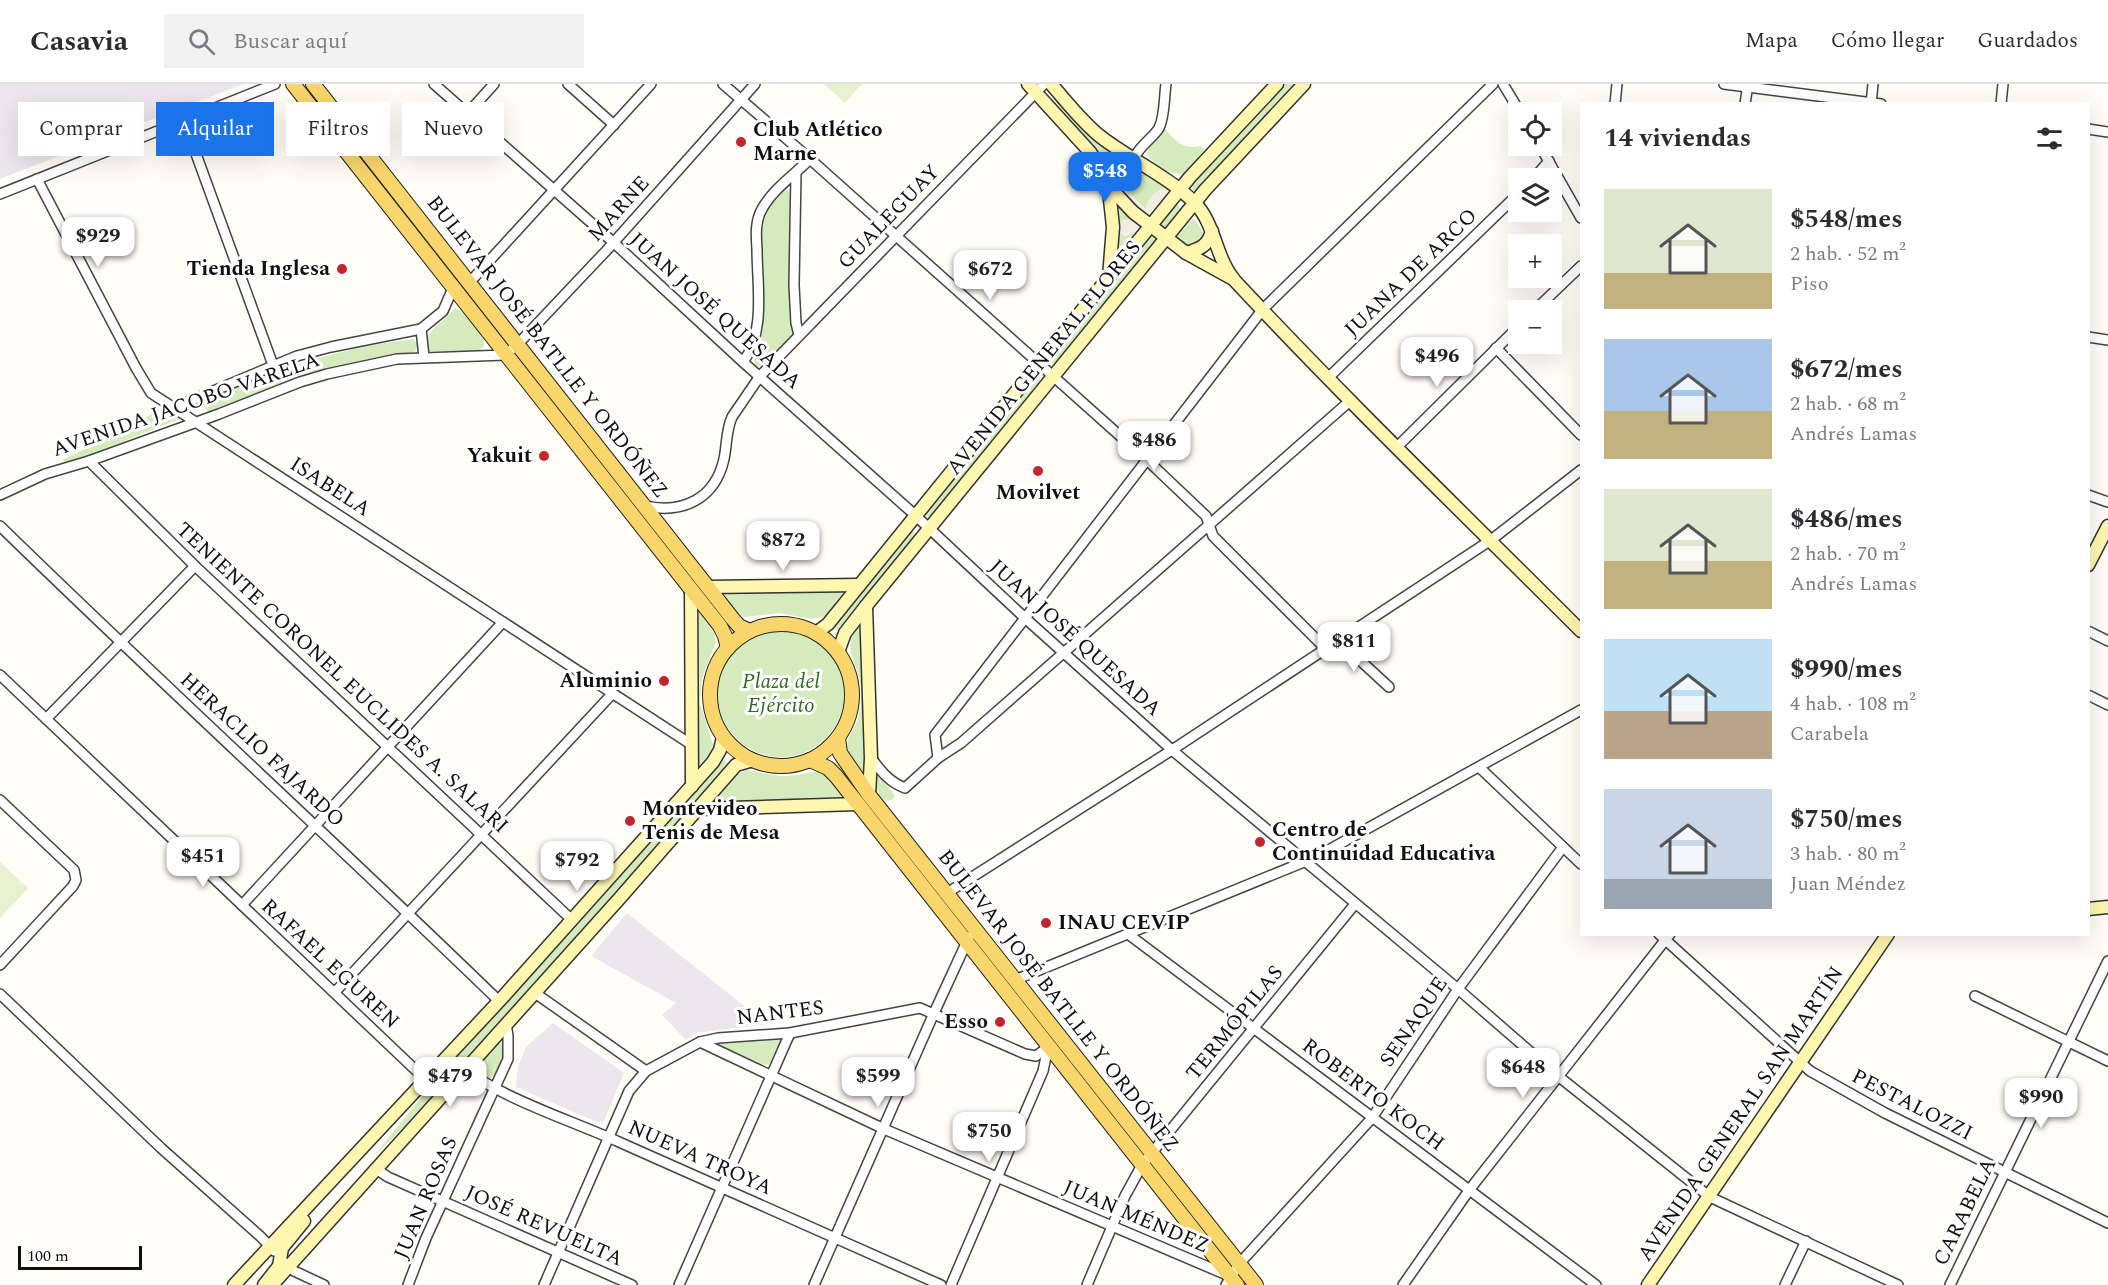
<!DOCTYPE html>
<html lang="es">
<head>
<meta charset="utf-8">
<style>
  body { margin:0; font-family:Spectral,serif; background:#f2f2f3; color:#2b2b33; height:100vh; display:flex; flex-direction:column; font-size:22px; white-space:nowrap }
  * { box-sizing:border-box; margin:0 }
  p { font-size:20px; color:#7c7c81 }
  .icon { flex:none; width:33px; height:33px; fill:none; stroke:currentColor; stroke-width:2; stroke-linecap:round; stroke-linejoin:round }
  .map { position:relative; flex:1; overflow:hidden }
  .panel { position:absolute; left:1580px; top:18px; width:510px; height:834px; display:flex; flex-direction:column; background:#fff; border-radius:0px; box-shadow:0 6px 24px #0002 }
  .panel>* { flex:none }
  .guide { position:absolute; left:18px; top:18px; width:570px; height:54px; display:flex; gap:12px }
  .tools { position:absolute; left:1508px; top:18px; display:grid; gap:12px }
  .tools a { display:grid; place-items:center; width:54px; height:54px; border-radius:0px; background:#fff; box-shadow:0 6px 24px #0002; font-size:30px }
  .scale { position:absolute; left:18px; bottom:15px; width:124px; box-sizing:border-box; padding-left:6px; border:3px solid #111; border-top:0; font-size:16px; line-height:21px; white-space:nowrap; color:#111; -webkit-text-stroke:4px #fff; paint-order:stroke }
  .price { position:absolute; translate:-50% -51px; padding:0 14px; border-radius:12px; background:#fff; color:#222; font-size:20px; line-height:39px; filter:drop-shadow(0 2px 3px #0008) }
  .price::after { content:''; position:absolute; left:50%; top:36px; width:18px; height:14px; margin-left:-9px; background:inherit; clip-path:polygon(0 0,100% 0,50% 100%) }
  .price.on { background:#1a73e8; color:#fff }
  ul { padding:0; list-style:none }
  li { display:flex; align-items:center; gap:18px; height:150px; padding:0 24px }
  li span { display:grid; place-items:center; flex:none; width:168px; height:120px; border-radius:0px; color:#555 }
  li>.icon { margin-inline-start:auto }
  span .icon { width:72px; height:72px; fill:#fffc; stroke-width:1 }
  li b { font-size:26px }
  h2 { display:flex; justify-content:space-between; align-items:center; height:72px; padding:0 24px; font-size:26px }
  .tag { padding:0 21px; border-radius:0px; background:#fff; box-shadow:0 6px 24px #0002; font-size:21px; line-height:54px }
  .tag.on { background:#1a73e8; color:#fff }
  header { display:flex; align-items:center; gap:36px; box-sizing:border-box; height:84px; padding:0 30px; background:#fff; border-bottom:2px solid #e1e1e2 }
  header strong { font-size:28px }
  nav { display:flex; gap:33px; margin-inline-start:auto; font-size:21px }
  .search { width:420px; height:54px; background:#f2f2f3; display:flex; align-items:center; gap:15px; box-sizing:border-box; padding:0 21px; border-radius:0px; color:#7c7c81; font-size:22px }
  .map>svg:first-child { display:block }
</style>
</head>
<body>
<header>
<strong>Casavia</strong>
<div class="search"><svg class="icon" aria-label="search" viewBox="0 0 24 24"><circle cx="10" cy="10" r="6"/><path d="M15 15l6 6"/></svg>Buscar aquí</div>
<nav><a>Mapa</a><a>Cómo llegar</a><a>Guardados</a></nav>
</header>
<div class="map">
<svg width="2108" height="1201" viewBox="0 0 2108 1201">
  <rect width="100%" height="100%" fill="#fffdf5"/>
  <g fill="#eee6ef">
    <polygon points="0,0 243,0 0,95"/>
    <polygon points="627,829 767,940 696,949 686,956 662,931 676,919 591,872"/>
    <polygon points="553,939 624,989 604,1037 599,1039 516,1003 518,982 526,963"/>
  </g>
  <g fill="#d5ebbd">
    <polygon points="301,0 306,0 384,100 384,103 381,102"/>
    <polygon points="1285,0 1295,0 1197,106 1193,106 1192,101"/>
    <polygon points="1055,13 1089,51 1118,73 1116,78 1109,85 1091,59 1053,15"/>
    <path d="M 1165,45 C 1175,57 1184,66 1200,62 L 1205,65 L 1183,90 C 1171,91 1153,80 1147,70 L 1149,62 Z"/>
    <polygon points="1132,83 1147,90 1165,103 1147,119 1146,126 1127,108 1120,99 1121,90"/>
    <polygon points="787,106 792,112 794,250 764,280 758,283 755,282 754,275 758,251 760,157 763,128 780,108"/>
    <polygon points="1177,119 1181,126 1164,144 1162,142 1161,139"/>
    <polygon points="1116,120 1117,120 1136,137 1133,139 1129,136 1124,136 1119,142"/>
    <polygon points="1193,135 1195,135 1205,153 1191,164 1178,155 1177,153"/>
    <polygon points="413,143 419,146 486,231 477,225"/>
    <polygon points="1119,147 1125,152 1132,149 1134,151 1116,173 1117,148"/>
    <polygon points="1151,153 1155,155 1154,159 1059,277 1056,279 1051,278 1052,273"/>
    <path d="M 455,224 C 466,227 485,251 484,262 L 478,268 L 429,267 L 426,253 Z"/>
    <path d="M 413,255 L 418,261 L 415,268 C 398,271 381,272 365,276 C 313,287 264,307 215,327 L 207,327 L 204,322 L 205,317 L 209,314 C 279,285 338,264 413,255 Z"/>
    <polygon points="519,278 537,299 546,305 732,544 728,545"/>
    <polygon points="1036,294 1040,295 1040,300 932,433 927,432 927,428"/>
    <polygon points="176,329 182,334 66,380 63,376 152,330 165,332"/>
    <polygon points="913,447 917,452 840,546 836,546 834,542"/>
    <polygon points="845,506 828,529 823,533 812,535 779,529 745,533 738,529 724,511 726,508"/>
    <polygon points="696,528 699,529 713,547 716,558 702,594 700,619 713,661 709,671 699,681 697,680"/>
    <path d="M 861,541 L 864,544 L 865,687 L 863,688 C 858,684 848,673 847,666 C 845,655 855,645 858,635 C 861,626 861,616 861,607 C 861,579 837,565 861,541 Z"/>
    <circle cx="781" cy="610" r="63"/>
    <polygon points="723,675 728,680 584,847 463,978 454,974 581,837"/>
    <polygon points="836,677 967,842 966,844 964,844 833,680"/>
    <path d="M 747,686 C 759,688 771,692 784,692 C 816,692 820,674 842,712 L 840,715 L 715,718 L 716,714 L 738,690 Z"/>
    <path d="M 876,688 L 893,709 L 895,712 L 892,716 L 884,717 C 877,708 873,699 876,688 Z"/>
    <polygon points="975,856 1141,1064 1140,1066 975,858"/>
    <polygon points="781,956 769,980 765,981 718,961 719,958"/>
    <path d="M 498,959 L 504,961 C 505,973 500,988 489,995 L 478,989 L 477,983 Z"/>
    <polygon points="445,984 454,987 405,1042 373,1073"/>
    <polygon points="1153,1079 1228,1176 1226,1177 1151,1082"/>
  </g>
  <g fill="#e6f2cf">
    <polygon points="824,0 862,0 845,19"/>
    <polygon points="0,778 28,804 0,834"/>
  </g>
  <g fill="#f1ede2" fill-rule="evenodd">
    <path d="M 1133,81 L 1151,89 L 1171,104 L 1149,131 L 1132,117 L 1117,98 L 1120,87 L 1127,82 ZM 1130,83 L 1147,90 L 1165,103 L 1153,110 L 1147,119 L 1147,126 L 1134,116 L 1120,98 L 1121,90 Z"/>
    <polygon points="1127,136 1133,139 1136,137 1139,142 1134,151 1132,149 1123,151 1117,148 1121,138"/>
  </g>
  <g fill="none" stroke-linecap="round" stroke-linejoin="round">
    <defs>
      <g id="minor">
        <polyline points="434,0 613,158 743,278 915,431 1025,534 1172,666 1458,905 1558,992 1710,1113 1898,1201"/>
        <polyline points="568,0 614,41"/>
        <polyline points="723,0 810,75 1147,376 1206,432 1213,452 1325,564"/>
        <polyline points="1503,0 1520,28"/>
        <polyline points="1724,0 1881,20"/>
        <polyline points="1615,20 1617,0"/>
        <polyline points="1745,20 1748,0"/>
        <polyline points="1871,20 1873,0"/>
        <polyline points="2001,20 2003,0"/>
        <polyline points="467,30 494,0"/>
        <polyline points="184,37 273,281"/>
        <polyline points="2088,45 2108,48"/>
        <polyline points="1540,62 1581,134"/>
        <path d="M 1134,74 C 1141,60 1153,54 1159,44 C 1165,32 1164,13 1166,0"/>
        <polyline points="796,89 794,201 796,239 799,251"/>
        <polyline points="1534,94 1549,77"/>
        <polyline points="37,95 136,284 151,309 692,661"/>
        <polyline points="0,110 275,0"/>
        <polyline points="469,199 651,0"/>
        <polyline points="1535,226 1581,182"/>
        <polyline points="421,245 443,227 453,204"/>
        <polyline points="2088,253 2108,256"/>
        <polyline points="1496,264 1581,351"/>
        <path d="M 743,278 C 766,248 757,201 757,165 C 756,152 755,137 762,125 C 773,105 794,91 810,75"/>
        <polyline points="1329,293 1518,110"/>
        <polyline points="175,323 297,272 331,263 421,245 424,273"/>
        <polyline points="1397,363 1518,243"/>
        <polyline points="89,377 195,482 572,836"/>
        <polyline points="0,411 45,390 89,377 219,330 300,298 327,290 397,275 505,271 518,260 606,167 755,0"/>
        <polyline points="2088,411 2108,418"/>
        <path d="M 645,422 C 683,430 715,415 724,375 C 727,361 726,346 732,333 L 760,292 L 1044,0"/>
        <path d="M 0,442 C 164,602 334,757 499,917"/>
        <polyline points="2088,547 2108,557"/>
        <polyline points="1338,556 1389,603"/>
        <polyline points="0,591 426,996"/>
        <polyline points="2088,611 2108,621"/>
        <polyline points="46,635 195,482"/>
        <path d="M 871,674 C 881,687 889,698 905,704 L 938,674 L 961,659 L 1351,316"/>
        <polyline points="938,674 935,651 1263,225 1493,0"/>
        <polyline points="1479,683 1581,780"/>
        <polyline points="0,716 74,786 76,796 73,802 0,881"/>
        <polyline points="947,809 1172,666 1491,456 1581,386"/>
        <polyline points="242,821 503,538"/>
        <polyline points="1128,850 1596,1201"/>
        <polyline points="1659,850 1810,987 1885,1029 2108,1139"/>
        <polyline points="1015,896 1316,773 1581,626"/>
        <polyline points="335,908 612,610"/>
        <polyline points="535,909 646,987"/>
        <polyline points="0,910 161,1064 261,1153 274,1167"/>
        <polyline points="1975,912 2108,977"/>
        <polyline points="700,958 884,1045 1227,1191"/>
        <path d="M 448,973 C 497,1014 561,1032 619,1058 C 726,1105 833,1154 941,1201"/>
        <polyline points="376,1085 388,1093 632,1201"/>
        <polyline points="285,1179 294,1187 324,1201"/>
        <polyline points="408,1201 426,1154 508,975 508,952 506,940"/>
        <polyline points="544,1201 629,1007 646,987 700,958 718,954 790,949 920,924 1025,970 1036,972 1048,963"/>
        <polyline points="679,1201 790,949"/>
        <polyline points="814,1201 934,929 969,853"/>
        <polyline points="951,1201 1043,987 1048,963"/>
        <polyline points="1087,1201 1125,1112 1142,1081 1355,820"/>
        <polyline points="1226,1201 1239,1180 1372,1034 1458,905 1563,763"/>
        <polyline points="1403,1201 1470,1105 1670,850"/>
        <polyline points="1785,1201 1806,1157"/>
        <polyline points="1950,1201 2108,877"/>
      </g>
      <g id="secondary">
        <polyline points="1028,0 1090,68 1117,111 1133,128 1186,169 1233,195"/>
        <path d="M 1051,0 C 1067,18 1082,38 1101,53 C 1131,76 1166,91 1194,118 C 1216,140 1215,175 1236,198 C 1347,317 1465,431 1581,547"/>
        <path d="M 1186,169 C 1200,165 1208,162 1212,147"/>
        <polyline points="1109,193 1113,143 1108,97 1124,78 1134,74"/>
        <polyline points="2088,481 2108,442"/>
        <polyline points="708,503 859,501"/>
        <polyline points="691,505 692,702"/>
        <polyline points="866,522 871,674 869,711"/>
        <polyline points="816,549 828,540 1190,93 1277,0"/>
        <polyline points="838,568 845,549 866,522 1166,154 1205,106 1304,0"/>
        <polyline points="698,725 858,720"/>
        <polyline points="2088,825 2108,823"/>
        <polyline points="234,1201 502,914 713,678 720,666 723,653"/>
        <polyline points="264,1201 279,1182 282,1164 304,1137"/>
        <polyline points="272,1201 619,815 736,681 753,676"/>
        <polyline points="1648,1201 1888,850"/>
      </g>
      <g id="primary">
        <polyline points="293,0 720,542 725,552 728,564"/>
        <polyline points="313,0 732,534 739,542 750,547"/>
        <circle cx="781" cy="611" r="71"/>
        <polyline points="838,654 840,669 869,711 1256,1201"/>
        <polyline points="810,676 828,684 836,692 1237,1201"/>
      </g>
    </defs>
    <use href="#minor" stroke="#444" stroke-width="12"/>
    <use href="#secondary" stroke="#333" stroke-width="15"/>
    <use href="#primary" stroke="#222" stroke-width="16"/>
    <use href="#minor" stroke="#fff" stroke-width="9"/>
    <use href="#secondary" stroke="#fff6b0" stroke-width="12"/>
    <use href="#primary" stroke="#f9d66b" stroke-width="14"/>
  </g>
  <g fill="#c4262e" stroke="#fff" stroke-width="2">
    <circle cx="741" cy="58" r="6"/>
    <circle cx="342" cy="185" r="6"/>
    <circle cx="544" cy="372" r="6"/>
    <circle cx="1038" cy="387" r="6"/>
    <circle cx="664" cy="597" r="6"/>
    <circle cx="630" cy="737" r="6"/>
    <circle cx="1260" cy="758" r="6"/>
    <circle cx="1046" cy="839" r="6"/>
    <circle cx="1000" cy="938" r="6"/>
  </g>
  <g text-anchor="middle" dominant-baseline="central" stroke-width="6" stroke-linejoin="round" paint-order="stroke">
    <g font-size="21" font-weight="bold" fill="#111" stroke="#fff" text-anchor="start">
      <text x="753" y="46">Club Atlético<tspan x="753" dy="24">Marne</tspan></text>
      <text x="330" y="185" text-anchor="end">Tienda Inglesa</text>
      <text x="532" y="372" text-anchor="end">Yakuit</text>
      <text x="1038" y="409" text-anchor="middle">Movilvet</text>
      <text x="652" y="597" text-anchor="end">Aluminio</text>
      <text x="642" y="725">Montevideo<tspan x="642" dy="24">Tenis de Mesa</tspan></text>
      <text x="1272" y="746">Centro de<tspan x="1272" dy="24">Continuidad Educativa</tspan></text>
      <text x="1058" y="839">INAU CEVIP</text>
      <text x="988" y="938" text-anchor="end">Esso</text>
    </g>
    <g font-size="21" fill="#111" stroke="#fff">
      <text transform="translate(619 125) rotate(-48)">MARNE</text>
      <text transform="translate(889 133) rotate(-46)">GUALEGUAY</text>
      <text transform="translate(1411 189) rotate(-44)">JUANA DE ARCO</text>
      <text transform="translate(715 227) rotate(42)">JUAN JOSÉ QUESADA</text>
      <text transform="translate(547 263) rotate(52)">BULEVAR JOSÉ BATLLE Y ORDÓÑEZ</text>
      <text transform="translate(1044 274) rotate(-51)">AVENIDA GENERAL FLORES</text>
      <text transform="translate(186 321) rotate(-19)">AVENIDA JACOBO VARELA</text>
      <text transform="translate(330 403) rotate(33)">ISABELA</text>
      <text transform="translate(1075 554) rotate(42)">JUAN JOSÉ QUESADA</text>
      <text transform="translate(342 594) rotate(43)">TENIENTE CORONEL EUCLIDES A. SALARI</text>
      <text transform="translate(262 666) rotate(43)">HERACLIO FAJARDO</text>
      <text transform="translate(330 880) rotate(43)">RAFAEL EGUREN</text>
      <text transform="translate(1058 917) rotate(52)">BULEVAR JOSÉ BATLLE Y ORDÓÑEZ</text>
      <text transform="translate(780 929) rotate(-7)">NANTES</text>
      <text transform="translate(1414 938) rotate(-56)">SENAQUE</text>
      <text transform="translate(1235 939) rotate(-51)">TERMÓPILAS</text>
      <text transform="translate(1373 1011) rotate(37)">ROBERTO KOCH</text>
      <text transform="translate(1912 1021) rotate(27)">PESTALOZZI</text>
      <text transform="translate(1741 1030) rotate(-56)">AVENIDA GENERAL SAN MARTÍN</text>
      <text transform="translate(700 1074) rotate(24)">NUEVA TROYA</text>
      <text transform="translate(426 1114) rotate(-67)">JUAN ROSAS</text>
      <text transform="translate(1965 1128) rotate(-64)">CARABELA</text>
      <text transform="translate(1136 1133) rotate(23)">JUAN MÉNDEZ</text>
      <text transform="translate(544 1142) rotate(24)">JOSÉ REVUELTA</text>
    </g>
    <g font-size="21" font-style="italic" fill="#2f6b1f" stroke="#fff">
      <text x="781" y="598">Plaza del<tspan x="781" dy="24">Ejército</tspan></text>
    </g>
  </g>
</svg>
<div class="tools">
<a><svg class="icon" aria-label="locate" viewBox="0 0 24 24"><circle cx="12" cy="12" r="6"/><path d="M12 2v4M12 18v4M2 12h4M18 12h4"/></svg></a>
<a><svg class="icon" aria-label="layers" viewBox="0 0 24 24"><path d="M12 4l9 5-9 5-9-5zM3 14l9 5 9-5"/></svg></a>
<a>+</a>
<a>−</a>
</div>
<div class="scale">100 m</div>
<b class="price on" style="left:1105px;top:119px">$548</b>
<b class="price" style="left:98px;top:184px">$929</b>
<b class="price" style="left:990px;top:217px">$672</b>
<b class="price" style="left:1437px;top:304px">$496</b>
<b class="price" style="left:1154px;top:388px">$486</b>
<b class="price" style="left:783px;top:488px">$872</b>
<b class="price" style="left:1354px;top:589px">$811</b>
<b class="price" style="left:203px;top:804px">$451</b>
<b class="price" style="left:577px;top:808px">$792</b>
<b class="price" style="left:1523px;top:1015px">$648</b>
<b class="price" style="left:450px;top:1024px">$479</b>
<b class="price" style="left:878px;top:1024px">$599</b>
<b class="price" style="left:2041px;top:1045px">$990</b>
<b class="price" style="left:989px;top:1079px">$750</b>
<div class="guide">
<a class="tag">Comprar</a>
<a class="tag on">Alquilar</a>
<a class="tag">Filtros</a>
<a class="tag">Nuevo</a>
</div>
<section class="panel">
<h2>14 viviendas<svg class="icon" aria-label="filters" viewBox="0 0 24 24"><path d="M4 7h16M4 17h16"/><circle cx="9" cy="7" r="2"/><circle cx="15" cy="17" r="2"/></svg></h2>
<ul>
<li><span style="background:linear-gradient(#dfe7d0 70%,#c2b280 0)"><svg class="icon" aria-label="home" viewBox="0 0 24 24"><path d="M3 11l9-7 9 7M6 9v11h12V9"/></svg></span><div><b>$548/mes</b><p>2 hab. · 52 m²</p><p>Piso</p></div></li>
<li><span style="background:linear-gradient(#a9c7e8 60%,#c2b280 0)"><svg class="icon" aria-label="home" viewBox="0 0 24 24"><path d="M3 11l9-7 9 7M6 9v11h12V9"/></svg></span><div><b>$672/mes</b><p>2 hab. · 68 m²</p><p>Andrés Lamas</p></div></li>
<li><span style="background:linear-gradient(#dfe7d0 60%,#c2b280 0)"><svg class="icon" aria-label="home" viewBox="0 0 24 24"><path d="M3 11l9-7 9 7M6 9v11h12V9"/></svg></span><div><b>$486/mes</b><p>2 hab. · 70 m²</p><p>Andrés Lamas</p></div></li>
<li><span style="background:linear-gradient(#bfe0f5 60%,#b9a48a 0)"><svg class="icon" aria-label="home" viewBox="0 0 24 24"><path d="M3 11l9-7 9 7M6 9v11h12V9"/></svg></span><div><b>$990/mes</b><p>4 hab. · 108 m²</p><p>Carabela</p></div></li>
<li><span style="background:linear-gradient(#c9d6e8 75%,#9aa5b1 0)"><svg class="icon" aria-label="home" viewBox="0 0 24 24"><path d="M3 11l9-7 9 7M6 9v11h12V9"/></svg></span><div><b>$750/mes</b><p>3 hab. · 80 m²</p><p>Juan Méndez</p></div></li>
</ul>
</section>
</div>
</body>
</html>
